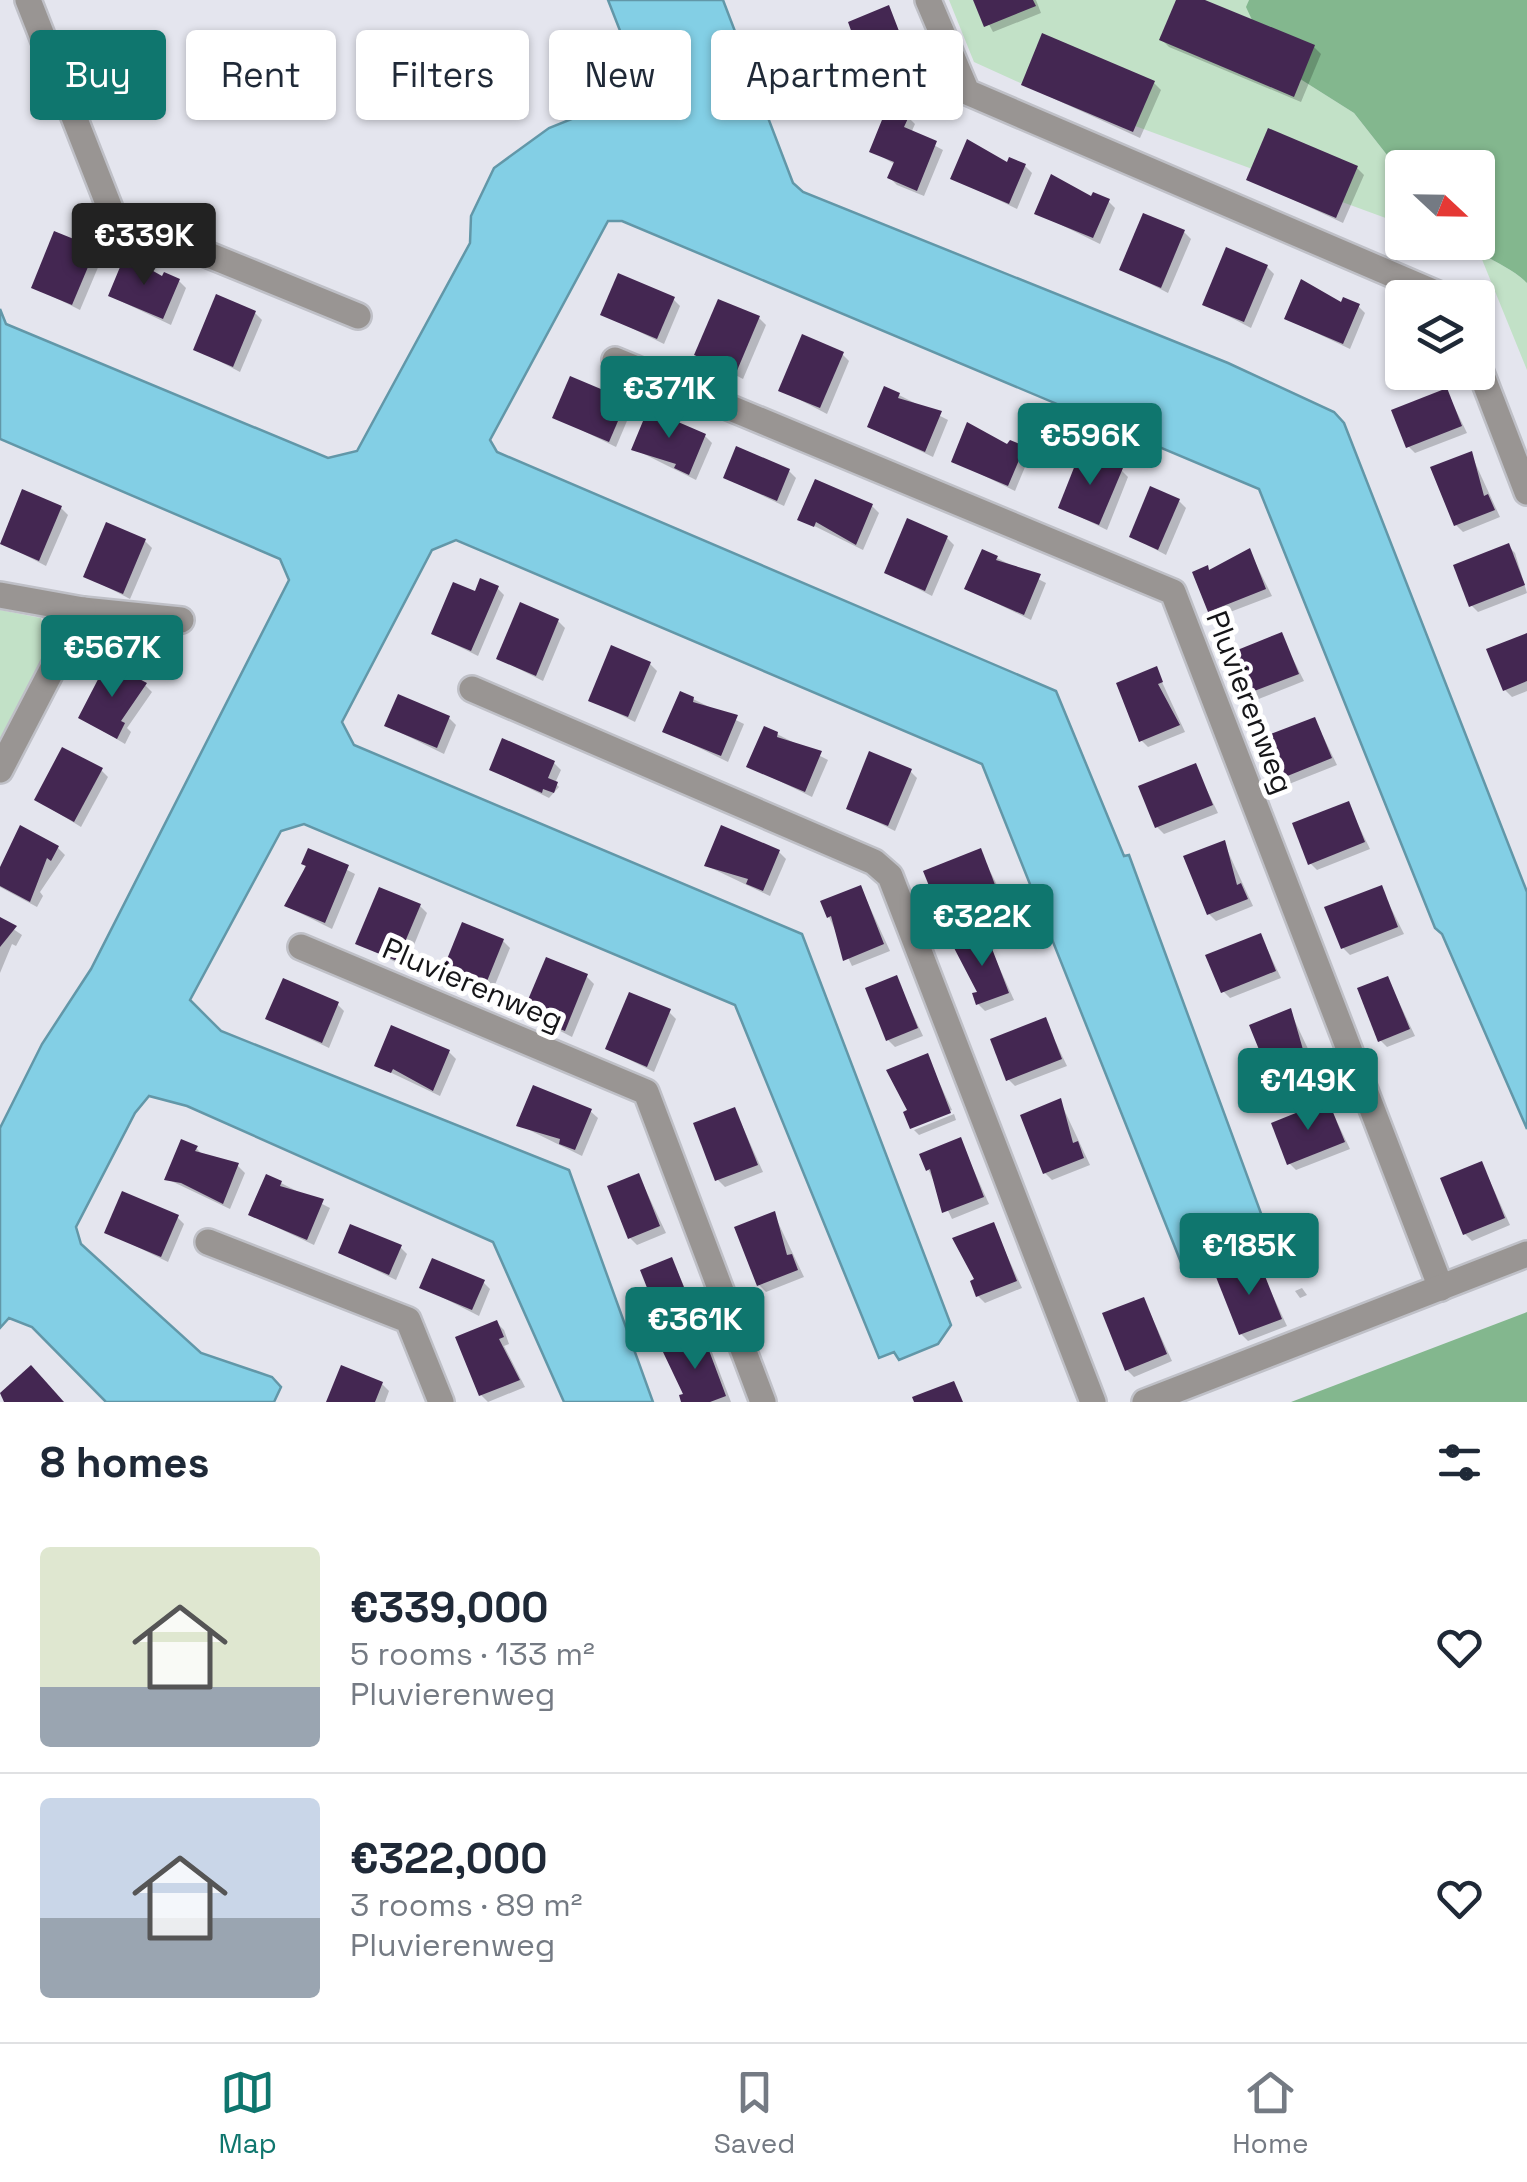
<!DOCTYPE html>
<html lang="en">
<head>
<meta charset="utf-8">
<style>
  body { margin:0; font-family:"Space Grotesk",sans-serif; background:#f6f6f7; color:#1f2937; height:100vh; display:flex; flex-direction:column; font-size:38px; white-space:nowrap }
  * { box-sizing:border-box; margin:0 }
  p { font-size:32px; color:#747a83 }
  .icon { flex:none; width:55px; height:55px; fill:none; stroke:currentColor; stroke-width:2; stroke-linecap:round; stroke-linejoin:round }
  .map { position:relative; height:1402px; overflow:hidden }
  .details { display:flex; flex-direction:column; background:#fff; flex:1 }
  .details>* { flex:none }
  .top-card { position:absolute; left:30px; top:30px; width:1000px; height:90px; display:flex; gap:20px }
  .needle { width:65px; rotate:112deg }
  .buttons { position:absolute; left:1385px; top:150px; display:grid; gap:20px }
  .buttons a { display:grid; place-items:center; width:110px; height:110px; border-radius:10px; background:#fff; box-shadow:0 2px 8px #0004; font-size:50px }
  .price { position:absolute; translate:-50% -85px; padding:0 22px; border-radius:10px; background:#0f766e; color:#fff; font-size:32px; line-height:65px; filter:drop-shadow(0 2px 5px #0008) }
  .price::after { content:''; position:absolute; left:50%; top:60px; width:30px; height:22px; margin-left:-15px; background:inherit; clip-path:polygon(0 0,100% 0,50% 100%) }
  .price.active { background:#222; color:#fff }
  ul { padding:0; list-style:none }
  li { display:flex; align-items:center; gap:30px; height:250px; padding:0 40px }
  li+li { border-top:2px solid #e0e1e3 }
  li span { display:grid; place-items:center; flex:none; width:280px; height:200px; border-radius:10px; color:#555 }
  li>.icon { margin-inline-start:auto }
  span .icon { width:120px; height:120px; fill:#fffc; stroke-width:1 }
  li b { font-size:42px }
  h2 { display:flex; justify-content:space-between; align-items:center; height:120px; padding:0 40px; font-size:42px }
  .pill { padding:0 35px; border-radius:10px; background:#fff; box-shadow:0 2px 8px #0004; font-size:35px; line-height:90px }
  .pill.active { background:#0f766e; color:#fff }
  .tab-bar { display:flex; justify-content:space-around; align-items:center; height:140px; border-top:2px solid #e0e1e3; background:#fff; font-size:28px; color:#747a83 }
  .tab-bar a { display:grid; justify-items:center; gap:5px }
  .tab-bar .active { color:#0f766e }
  .map>svg:first-child { display:block }
</style>
</head>
<body>
<div class="map">
<svg width="1527" height="1402" viewBox="0 0 1527 1402">
  <rect width="100%" height="100%" fill="#e4e5ee"/>
  <g fill="#c2e1c7">
    <polygon points="949,0 1249,0 1247,7 1297,77 1354,113 1402,174 1402,224 1029,87 974,62"/>
    <path d="M 1451,243 L 1468,243 C 1486,260 1509,265 1527,283 L 1527,370 L 1481,257 Z"/>
    <polygon points="0,610 41,618 47,652 0,739"/>
  </g>
  <g fill="#83b78e">
    <path d="M 1249,0 L 1527,0 L 1527,283 C 1509,265 1486,260 1468,243 L 1478,242 L 1478,168 L 1402,168 L 1402,174 L 1354,113 L 1297,77 L 1259,35 L 1246,7 Z"/>
    <polygon points="1527,1312 1527,1402 1291,1402"/>
  </g>
  <polygon fill="#83cfe5" stroke="#6297a8" stroke-width="2.5" points="608,0 723,0 793,183 803,192 1228,363 1334,412 1344,423 1527,892 1527,1129 1442,934 1435,928 1259,489 622,221 608,221 490,440 497,452 1056,691 1124,856 1129,855 1266,1227 1182,1265 982,764 456,540 432,550 342,722 354,745 802,934 951,1325 938,1344 899,1360 894,1352 879,1358 735,1005 304,824 281,831 190,1000 221,1031 569,1170 653,1402 564,1402 493,1242 187,1106 149,1096 135,1113 76,1227 81,1244 201,1353 272,1377 281,1387 274,1402 106,1402 32,1327 9,1318 0,1328 0,1128 42,1044 91,969 289,580 280,559 0,439 0,309 6,324 328,458 357,451 470,243 471,216 494,168 549,128 629,96 637,74"/>
  <g fill="#0003">
    <polygon points="976,0 1036,0 1041,13 993,32"/>
    <polygon points="1178,0 1198,0 1314,47 1321,54 1301,102 1169,47 1162,40"/>
    <polygon points="888,8 918,72 880,87 873,80 864,45 856,38"/>
    <polygon points="1154,83 1161,90 1140,138 1024,85"/>
    <polygon points="908,117 915,124 911,133 943,150 924,196 897,185 890,178 896,165 872,151"/>
    <polygon points="1009,165 1025,166 1032,173 1017,209 953,178"/>
    <polygon points="1357,168 1364,175 1343,223 1249,179"/>
    <polygon points="1092,200 1108,201 1115,208 1100,244 1037,213"/>
    <polygon points="1184,232 1191,239 1168,293 1122,269"/>
    <polygon points="56,234 102,258 80,310 34,287"/>
    <polygon points="1267,267 1274,274 1251,328 1205,304"/>
    <polygon points="164,280 179,281 186,288 171,325 110,296"/>
    <polygon points="673,299 680,306 664,344 603,314"/>
    <polygon points="1342,305 1358,306 1365,313 1350,349 1287,319"/>
    <polygon points="255,313 262,320 240,372 196,349"/>
    <polygon points="759,318 766,325 743,379 697,355"/>
    <polygon points="842,354 849,361 827,414 781,390"/>
    <polygon points="1446,390 1467,433 1415,453 1408,446"/>
    <polygon points="899,395 948,420 933,457 870,427"/>
    <polygon points="626,402 632,409 616,447 555,417"/>
    <polygon points="705,436 712,443 696,480 634,449"/>
    <polygon points="1008,447 1023,448 1030,455 1015,491 954,461"/>
    <polygon points="1471,454 1500,517 1463,532 1456,525"/>
    <polygon points="1121,470 1128,477 1107,530 1060,507"/>
    <polygon points="789,471 796,478 784,506 726,478"/>
    <polygon points="1179,501 1186,508 1166,555 1132,537"/>
    <polygon points="872,506 879,513 863,550 800,519"/>
    <polygon points="61,508 68,515 46,566 2,543"/>
    <polygon points="947,538 954,545 932,596 887,573"/>
    <polygon points="145,541 152,548 130,599 86,576"/>
    <polygon points="1508,546 1515,553 1527,593 1478,612 1471,605"/>
    <polygon points="1250,552 1272,596 1217,617 1210,610 1207,568 1211,572"/>
    <polygon points="997,558 1046,583 1031,620 967,589"/>
    <polygon points="497,588 504,595 478,656 434,634 476,594"/>
    <polygon points="558,621 565,628 543,681 499,659"/>
    <polygon points="1281,635 1304,681 1251,702 1244,695"/>
    <polygon points="1527,636 1527,691 1512,697 1505,690"/>
    <polygon points="650,664 657,671 635,722 591,700"/>
    <polygon points="1156,669 1185,732 1148,747 1141,740"/>
    <polygon points="145,685 152,692 127,728 131,732 125,744 81,718"/>
    <polygon points="693,699 744,724 728,762 665,731"/>
    <polygon points="449,718 456,725 444,754 387,726"/>
    <polygon points="1315,720 1337,765 1284,786 1277,779"/>
    <polygon points="777,734 828,760 812,797 749,766"/>
    <polygon points="554,763 561,770 555,783 559,787 549,798 492,770"/>
    <polygon points="1195,766 1218,813 1164,834 1157,827"/>
    <polygon points="101,770 108,777 81,827 37,800"/>
    <polygon points="910,771 917,778 895,831 849,808"/>
    <polygon points="1348,804 1370,849 1317,870 1310,863"/>
    <polygon points="1224,843 1253,906 1216,921 1209,914"/>
    <polygon points="58,848 65,855 40,892 43,896 37,907 0,887 0,869"/>
    <polygon points="310,851 355,874 332,929 286,906 296,895"/>
    <polygon points="980,851 1003,897 949,918 942,911"/>
    <polygon points="779,852 786,859 770,896 707,866"/>
    <polygon points="861,888 890,951 852,966 829,917"/>
    <polygon points="1381,888 1404,934 1350,955 1343,948"/>
    <polygon points="420,906 427,913 405,967 358,943"/>
    <polygon points="0,920 22,935 16,946 12,944 0,973"/>
    <polygon points="985,936 1014,1000 985,1011 978,1004"/>
    <polygon points="1261,936 1281,978 1230,998 1223,991"/>
    <polygon points="503,941 510,948 488,1002 442,978"/>
    <polygon points="587,977 594,984 572,1037 525,1013"/>
    <polygon points="896,978 923,1036 895,1047 888,1040"/>
    <polygon points="1388,979 1415,1036 1387,1047 1380,1040"/>
    <polygon points="337,1004 344,1011 329,1048 268,1019"/>
    <polygon points="1290,1011 1320,1074 1282,1089 1275,1082"/>
    <polygon points="669,1012 676,1019 654,1072 608,1049"/>
    <polygon points="1045,1020 1067,1066 1015,1086 1008,1079"/>
    <polygon points="449,1052 456,1059 440,1096 377,1066"/>
    <polygon points="927,1056 952,1110 912,1125"/>
    <polygon points="1060,1101 1090,1165 1052,1180 1045,1173"/>
    <polygon points="1328,1103 1350,1149 1296,1170 1289,1163"/>
    <polygon points="735,1110 763,1172 725,1187 718,1180"/>
    <polygon points="590,1111 598,1118 582,1156 519,1125"/>
    <polygon points="954,1114 956,1120 919,1135 914,1130"/>
    <polygon points="960,1140 989,1204 952,1219 928,1169"/>
    <polygon points="196,1148 204,1156 238,1166 245,1173 230,1209 167,1179"/>
    <polygon points="1482,1164 1510,1225 1472,1241 1465,1234"/>
    <polygon points="639,1176 666,1233 637,1245 630,1238"/>
    <polygon points="281,1183 330,1208 314,1245 251,1215"/>
    <polygon points="774,1214 804,1277 766,1292 759,1285"/>
    <polygon points="177,1217 184,1224 168,1262 107,1232"/>
    <polygon points="993,1225 1022,1288 985,1303 978,1296 977,1280"/>
    <polygon points="400,1247 407,1254 396,1280 341,1253"/>
    <polygon points="672,1260 698,1317 670,1329 663,1322"/>
    <polygon points="1258,1264 1287,1326 1248,1341 1241,1334"/>
    <polygon points="483,1282 490,1289 479,1316 422,1287"/>
    <polygon points="1302,1288 1307,1295 1300,1298 1295,1291"/>
    <polygon points="1144,1300 1172,1361 1134,1377 1127,1370"/>
    <polygon points="497,1323 504,1330 509,1344 504,1346 525,1387 488,1402 481,1395"/>
    <polygon points="703,1340 710,1347 731,1402 685,1402 678,1374"/>
    <polygon points="382,1384 389,1391 385,1402 329,1402"/>
  </g>
  <g fill="#442752">
    <polygon points="973,0 1033,0 1036,6 984,27"/>
    <polygon points="1176,0 1205,0 1315,45 1294,97 1159,40"/>
    <polygon points="889,5 912,65 871,81 859,37 854,39 848,22"/>
    <polygon points="1042,33 1155,81 1133,132 1021,85"/>
    <polygon points="888,105 910,114 904,127 937,141 917,191 887,178 894,162 869,152"/>
    <polygon points="1268,128 1358,166 1336,218 1246,180"/>
    <polygon points="967,139 1007,162 1009,157 1026,164 1009,204 950,179"/>
    <polygon points="1051,174 1091,196 1093,192 1110,199 1093,238 1034,214"/>
    <polygon points="1143,213 1185,230 1161,288 1119,270"/>
    <polygon points="54,231 96,248 72,305 31,288"/>
    <polygon points="1226,247 1268,265 1244,322 1202,305"/>
    <polygon points="125,255 162,276 164,272 180,279 163,319 108,296"/>
    <polygon points="618,273 675,297 657,339 600,315"/>
    <polygon points="1301,279 1341,302 1343,297 1360,304 1343,344 1284,319"/>
    <polygon points="216,294 256,311 233,367 193,350"/>
    <polygon points="718,299 760,316 736,373 694,355"/>
    <polygon points="802,334 844,352 820,408 778,391"/>
    <polygon points="570,376 627,400 609,442 552,418"/>
    <polygon points="884,386 900,393 898,398 942,411 925,452 867,427"/>
    <polygon points="1447,388 1462,426 1406,448 1391,410"/>
    <polygon points="648,409 706,434 689,475 674,468 676,464 631,450"/>
    <polygon points="967,422 1007,444 1010,440 1025,446 1008,486 951,462"/>
    <polygon points="736,446 790,469 777,501 723,478"/>
    <polygon points="1081,450 1123,468 1099,525 1058,508"/>
    <polygon points="1472,451 1484,496 1488,494 1495,510 1454,526 1430,467"/>
    <polygon points="815,479 873,504 856,545 816,522 814,527 797,520"/>
    <polygon points="1150,486 1180,499 1158,550 1129,537"/>
    <polygon points="22,489 62,506 39,561 0,544"/>
    <polygon points="907,518 948,536 925,591 884,573"/>
    <polygon points="106,522 146,539 123,594 83,577"/>
    <polygon points="1509,543 1525,585 1469,607 1453,565"/>
    <polygon points="1250,548 1266,589 1208,612 1192,572 1208,565 1209,570"/>
    <polygon points="982,549 998,556 996,560 1041,574 1024,615 964,589"/>
    <polygon points="480,578 499,586 471,651 431,634 453,582 475,591"/>
    <polygon points="520,602 559,619 536,676 496,659"/>
    <polygon points="1282,632 1299,674 1241,696 1225,655"/>
    <polygon points="1527,633 1527,681 1503,691 1486,649"/>
    <polygon points="611,645 651,662 628,717 588,701"/>
    <polygon points="107,662 147,683 121,721 125,723 117,739 78,718"/>
    <polygon points="1157,666 1163,682 1158,684 1180,725 1139,742 1116,683"/>
    <polygon points="680,691 694,697 693,702 738,715 721,756 662,732"/>
    <polygon points="398,694 450,716 437,748 384,726"/>
    <polygon points="1315,717 1332,758 1275,781 1258,739"/>
    <polygon points="764,726 778,732 777,737 822,751 805,792 746,767"/>
    <polygon points="502,738 555,761 548,778 558,782 554,793 543,789 542,793 489,770"/>
    <polygon points="62,747 103,768 74,822 34,800"/>
    <polygon points="869,751 912,769 888,826 846,809"/>
    <polygon points="1196,763 1213,805 1155,828 1138,786"/>
    <polygon points="1349,801 1365,842 1308,865 1292,823"/>
    <polygon points="20,825 59,846 51,861 47,858 30,902 0,886 0,867"/>
    <polygon points="721,825 780,850 763,891 746,884 748,879 704,866"/>
    <polygon points="1225,840 1237,885 1241,883 1248,899 1207,915 1183,856"/>
    <polygon points="308,848 349,865 325,923 284,906 306,866 301,864"/>
    <polygon points="981,848 997,890 940,913 923,871"/>
    <polygon points="861,885 884,944 843,961 831,916 827,918 820,901"/>
    <polygon points="1382,885 1398,927 1341,949 1324,907"/>
    <polygon points="379,887 421,904 397,961 355,944"/>
    <polygon points="0,917 17,926 0,947"/>
    <polygon points="462,922 504,939 481,996 439,979"/>
    <polygon points="986,933 1009,993 976,1005 972,993 977,992 953,946"/>
    <polygon points="1261,933 1276,971 1221,993 1205,955"/>
    <polygon points="546,957 588,974 565,1031 522,1014"/>
    <polygon points="897,975 918,1028 886,1041 865,988"/>
    <polygon points="1388,976 1410,1029 1378,1042 1357,988"/>
    <polygon points="283,978 339,1002 322,1043 265,1019"/>
    <polygon points="629,992 671,1009 647,1067 605,1049"/>
    <polygon points="1291,1008 1304,1053 1308,1052 1314,1067 1273,1084 1249,1025"/>
    <polygon points="1046,1017 1062,1059 1006,1081 990,1039"/>
    <polygon points="391,1025 450,1050 433,1091 393,1069 391,1073 374,1066"/>
    <polygon points="928,1053 951,1113 910,1129 903,1112 907,1110 886,1070"/>
    <polygon points="533,1085 592,1109 575,1150 559,1144 560,1139 516,1126"/>
    <polygon points="1061,1098 1073,1143 1078,1141 1084,1158 1043,1174 1020,1115"/>
    <polygon points="1328,1100 1345,1142 1287,1165 1271,1123"/>
    <polygon points="735,1107 758,1165 715,1181 693,1123"/>
    <polygon points="961,1137 984,1197 942,1213 930,1169 926,1171 919,1154"/>
    <polygon points="181,1139 198,1146 195,1151 239,1163 223,1204 181,1183 164,1180"/>
    <polygon points="1482,1161 1505,1218 1463,1235 1440,1178"/>
    <polygon points="639,1173 660,1226 628,1239 607,1186"/>
    <polygon points="266,1174 282,1181 280,1186 324,1199 307,1240 248,1215"/>
    <polygon points="122,1191 179,1215 161,1257 104,1233"/>
    <polygon points="775,1211 787,1255 792,1254 798,1270 757,1286 734,1227"/>
    <polygon points="994,1222 1017,1281 976,1297 970,1281 974,1279 952,1238"/>
    <polygon points="350,1224 402,1245 389,1275 338,1253"/>
    <polygon points="672,1257 693,1310 661,1323 640,1270"/>
    <polygon points="432,1258 485,1280 472,1310 419,1288"/>
    <polygon points="1259,1261 1282,1319 1239,1335 1216,1277"/>
    <polygon points="1144,1297 1167,1354 1125,1371 1102,1313"/>
    <polygon points="497,1320 504,1337 499,1339 520,1380 479,1396 455,1337"/>
    <polygon points="704,1337 726,1396 710,1402 681,1402 679,1395 683,1394 663,1352"/>
    <polygon points="31,1365 64,1402 4,1402 0,1393"/>
    <polygon points="341,1365 383,1382 375,1402 326,1402"/>
    <polygon points="954,1381 963,1402 914,1402 912,1397"/>
  </g>
  <g fill="none" stroke-linecap="round" stroke-linejoin="round">
    <defs>
      <g id="minor">
        <polyline points="28,0 113,216 358,316"/>
        <polyline points="928,0 967,92 1447,298"/>
        <polyline points="615,360 1173,592 1441,1288"/>
        <polyline points="1478,365 1527,492"/>
        <polyline points="0,595 83,610 181,620"/>
        <polyline points="472,689 874,862 890,876 1093,1402"/>
        <polyline points="0,770 83,610"/>
        <polyline points="301,947 646,1092 763,1402"/>
        <polyline points="208,1242 408,1320 441,1402"/>
        <polyline points="1145,1402 1527,1254"/>
      </g>
    </defs>
    <use href="#minor" stroke="#bfc0c7" stroke-width="30"/>
    <use href="#minor" stroke="#999593" stroke-width="25"/>
  </g>
  <g text-anchor="middle" dominant-baseline="central" stroke-width="10" stroke-linejoin="round" paint-order="stroke">
    <g font-size="30" fill="#151518" stroke="#fff">
      <text transform="translate(1250 702) rotate(69)">Pluvierenweg</text>
      <text transform="translate(473 984) rotate(23)">Pluvierenweg</text>
    </g>
  </g>
</svg>
<div class="buttons">
<a><svg class="needle" viewBox="-14 -14 28 28"><path d="M0-13l5 13h-10z" fill="#e53935"/><path d="M0 13l5-13h-10z" fill="#747a83"/></svg></a>
<a><svg class="icon" aria-label="layers" viewBox="0 0 24 24"><path d="M12 4l9 5-9 5-9-5zM3 14l9 5 9-5"/></svg></a>
</div>
<b class="price active" style="left:144px;top:288px">€339K</b>
<b class="price" style="left:669px;top:441px">€371K</b>
<b class="price" style="left:1090px;top:488px">€596K</b>
<b class="price" style="left:112px;top:700px">€567K</b>
<b class="price" style="left:982px;top:969px">€322K</b>
<b class="price" style="left:1308px;top:1133px">€149K</b>
<b class="price" style="left:1249px;top:1298px">€185K</b>
<b class="price" style="left:695px;top:1372px">€361K</b>
<div class="top-card">
<a class="pill active">Buy</a>
<a class="pill">Rent</a>
<a class="pill">Filters</a>
<a class="pill">New</a>
<a class="pill">Apartment</a>
</div>
</div>
<section class="details">
<h2>8 homes<svg class="icon" aria-label="filters" viewBox="0 0 24 24"><path d="M4 7h16M4 17h16"/><circle cx="9" cy="7" r="2"/><circle cx="15" cy="17" r="2"/></svg></h2>
<ul>
<li><span style="background:linear-gradient(#dfe7d0 70%,#9aa5b1 0)"><svg class="icon" aria-label="home" viewBox="0 0 24 24"><path d="M3 11l9-7 9 7M6 9v11h12V9"/></svg></span><div><b>€339,000</b><p>5 rooms · 133 m²</p><p>Pluvierenweg</p></div><svg class="icon" aria-label="heart" viewBox="0 0 24 24"><path d="M12 20l-8-8c-3-5 5-10 8-4 3-6 11-1 8 4z"/></svg></li>
<li><span style="background:linear-gradient(#c9d6e8 60%,#9aa5b1 0)"><svg class="icon" aria-label="home" viewBox="0 0 24 24"><path d="M3 11l9-7 9 7M6 9v11h12V9"/></svg></span><div><b>€322,000</b><p>3 rooms · 89 m²</p><p>Pluvierenweg</p></div><svg class="icon" aria-label="heart" viewBox="0 0 24 24"><path d="M12 20l-8-8c-3-5 5-10 8-4 3-6 11-1 8 4z"/></svg></li>
</ul>
</section>
<nav class="tab-bar">
<a class="active"><svg class="icon" aria-label="map" viewBox="0 0 24 24"><path d="M3 6l6-2 6 2 6-2v14l-6 2-6-2-6 2zM9 4v14M15 6v14"/></svg>Map</a>
<a><svg class="icon" aria-label="saved" viewBox="0 0 24 24"><path d="M7 4h10v16l-5-4-5 4z"/></svg>Saved</a>
<a><svg class="icon" aria-label="home" viewBox="0 0 24 24"><path d="M3 11l9-7 9 7M6 9v11h12V9"/></svg>Home</a>
</nav>
</body>
</html>
